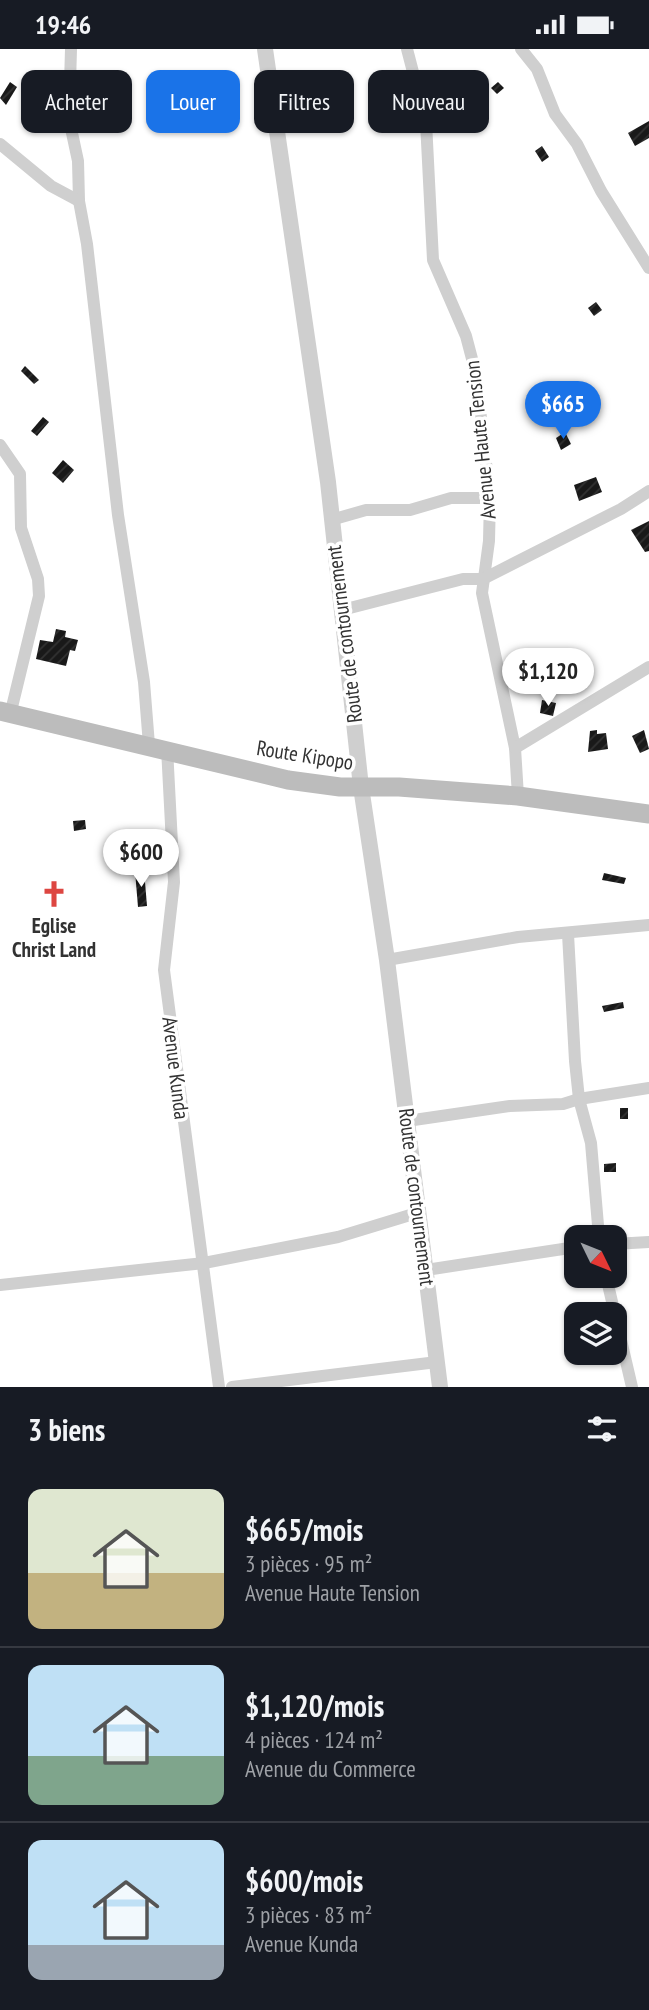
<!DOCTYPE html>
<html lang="fr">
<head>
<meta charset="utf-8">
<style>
  body { margin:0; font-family:"PT Sans Narrow",sans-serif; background:#242831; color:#f1f3f6; height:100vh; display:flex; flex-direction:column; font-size:26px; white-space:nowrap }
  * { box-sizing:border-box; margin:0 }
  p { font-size:23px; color:#9ea1a6 }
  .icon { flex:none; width:38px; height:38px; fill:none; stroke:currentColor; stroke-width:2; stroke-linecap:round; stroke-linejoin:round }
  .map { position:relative; height:1338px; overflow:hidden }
  .side { display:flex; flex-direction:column; background:#171b24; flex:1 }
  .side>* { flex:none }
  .hud { position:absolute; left:21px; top:21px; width:607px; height:63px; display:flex; gap:14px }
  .needle { width:46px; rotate:133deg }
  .fabs { position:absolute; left:564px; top:1176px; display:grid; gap:14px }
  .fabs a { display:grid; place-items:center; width:63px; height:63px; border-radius:14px; background:#171b24; box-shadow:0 2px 5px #0004; font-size:35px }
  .price { position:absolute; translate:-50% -60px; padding:0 16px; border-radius:24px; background:#fff; color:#222; font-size:23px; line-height:46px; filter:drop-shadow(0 2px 4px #0008) }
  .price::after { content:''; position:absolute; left:50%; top:42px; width:21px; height:16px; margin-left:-10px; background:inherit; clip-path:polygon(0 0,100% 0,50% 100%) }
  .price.active { background:#1a73e8; color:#fff }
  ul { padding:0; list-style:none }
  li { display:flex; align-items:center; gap:21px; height:175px; padding:0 28px }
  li+li { border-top:2px solid #363941 }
  li span { display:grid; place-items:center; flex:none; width:196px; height:140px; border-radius:14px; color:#555 }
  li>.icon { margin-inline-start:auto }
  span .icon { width:84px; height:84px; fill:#fffc; stroke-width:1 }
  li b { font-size:30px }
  h2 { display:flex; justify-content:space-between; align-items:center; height:84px; padding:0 28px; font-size:30px }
  .tag { padding:0 24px; border-radius:14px; background:#171b24; box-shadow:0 2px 5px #0004; font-size:24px; line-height:63px }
  .tag.active { background:#1a73e8; color:#fff }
  .status { display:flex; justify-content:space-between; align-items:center; height:49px; padding:0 35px; background:#171b24; direction:ltr }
  .status svg { height:19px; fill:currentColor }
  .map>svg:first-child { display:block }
</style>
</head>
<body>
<div class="status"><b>19:46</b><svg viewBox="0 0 49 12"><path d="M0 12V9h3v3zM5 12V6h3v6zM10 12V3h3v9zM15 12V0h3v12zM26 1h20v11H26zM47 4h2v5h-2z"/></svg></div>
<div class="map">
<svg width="649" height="1338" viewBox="0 0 649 1338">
  <defs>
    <pattern id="building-hatch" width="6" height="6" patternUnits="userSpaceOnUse" patternTransform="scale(1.75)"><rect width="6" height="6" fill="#191919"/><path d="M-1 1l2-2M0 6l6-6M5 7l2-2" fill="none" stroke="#323232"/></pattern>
  </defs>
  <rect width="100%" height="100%" fill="#fff"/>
  <g fill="url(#building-hatch)">
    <polygon points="10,33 17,38 6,56 0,49"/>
    <polygon points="498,33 504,39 497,45 491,39"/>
    <polygon points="649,72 649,89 635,97 628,84"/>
    <polygon points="542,97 549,108 542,113 535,102"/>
    <polygon points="596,253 602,261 594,267 588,259"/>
    <polygon points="25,317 39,331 34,335 21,322"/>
    <polygon points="43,368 49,373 37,387 31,382"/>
    <polygon points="565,383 571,395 561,401 556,389"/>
    <polygon points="63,411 74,421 63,434 52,424"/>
    <polygon points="596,428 602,443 579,452 574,436"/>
    <polygon points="649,472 649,502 645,503 631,481"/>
    <polygon points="56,580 66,582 65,588 78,591 75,602 70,601 66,617 36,610 40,591 53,593"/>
    <polygon points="542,651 556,654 553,667 540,664"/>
    <polygon points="597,681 597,685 606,684 608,700 588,703 590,682"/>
    <polygon points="644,681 649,700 640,704 632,687"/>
    <polygon points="85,771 86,780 74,782 73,772"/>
    <polygon points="144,821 147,857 138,858 135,822"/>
    <polygon points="604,824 626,829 624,835 602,831"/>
    <polygon points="623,953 624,959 604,963 602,957"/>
    <rect x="620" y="1059" width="8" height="11"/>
    <polygon points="616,1114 616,1123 604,1123 604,1115"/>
  </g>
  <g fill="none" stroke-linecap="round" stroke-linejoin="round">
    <g stroke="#cfcfcf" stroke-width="12">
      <polyline points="71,0 69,70 78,112 79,152 87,195 118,466 144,633 149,696"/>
      <polyline points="407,0 426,73 433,211 466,287 476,325 490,449 489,492 482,544 515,699 518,747"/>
      <polyline points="521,0 537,20 555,65 577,95 601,142 649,219"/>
      <polyline points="0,95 51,137 79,152"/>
      <polyline points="0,396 20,425 21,479 38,530 39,547 11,662"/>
      <polyline points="331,471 366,461 410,461 451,449 490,449"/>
      <polyline points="342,561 463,530 483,530 621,460 649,442"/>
      <polyline points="167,699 174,833 164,921 219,1338"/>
      <polyline points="515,699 649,618"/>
      <polyline points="568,885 575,1012 579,1050 591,1094 599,1188"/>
      <polyline points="387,911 518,888 649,876"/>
      <polyline points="407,1072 510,1057 563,1055 579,1050 649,1039"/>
      <polyline points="614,1195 649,1193"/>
      <polyline points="426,1221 576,1198"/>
      <polyline points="606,1227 632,1338"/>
      <polyline points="0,1236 204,1214 338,1188 420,1163"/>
      <polyline points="232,1338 437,1313"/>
    </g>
    <polyline stroke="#cfcfcf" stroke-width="16" points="265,0 328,433 361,738 387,911 440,1338"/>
    <polyline stroke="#bcbcbc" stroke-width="19" points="0,662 288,731 340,738 399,738 518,747 649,765"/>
  </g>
  <defs>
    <symbol id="church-bare" viewBox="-9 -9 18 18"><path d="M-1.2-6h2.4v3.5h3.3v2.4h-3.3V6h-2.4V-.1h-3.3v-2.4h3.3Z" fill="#dd4641" stroke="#fff" stroke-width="2.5" paint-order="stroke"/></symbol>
  </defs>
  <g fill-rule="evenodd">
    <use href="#church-bare" x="35" y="826" width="38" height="38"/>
  </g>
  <g text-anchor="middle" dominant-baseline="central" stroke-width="7" stroke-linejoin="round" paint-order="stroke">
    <g font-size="21" fill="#323232" stroke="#fff">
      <text transform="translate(480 391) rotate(-96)">Avenue Haute Tension</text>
      <text transform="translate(344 585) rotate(-97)">Route de contournement</text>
      <text transform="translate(305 706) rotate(9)">Route Kipopo</text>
      <text transform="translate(176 1019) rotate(83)">Avenue Kunda</text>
      <text transform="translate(417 1148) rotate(83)">Route de contournement</text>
    </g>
    <g font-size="21" font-weight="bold" fill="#323232" stroke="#fff">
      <text x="54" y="876">Eglise<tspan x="54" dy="24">Christ Land</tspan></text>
    </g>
  </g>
</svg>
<div class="fabs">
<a><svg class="needle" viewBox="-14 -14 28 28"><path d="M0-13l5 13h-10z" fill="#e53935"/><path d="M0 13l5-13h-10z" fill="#9ea1a6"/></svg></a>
<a><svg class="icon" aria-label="layers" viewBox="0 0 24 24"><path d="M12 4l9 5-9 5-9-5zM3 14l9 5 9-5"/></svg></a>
</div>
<b class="price active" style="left:563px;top:392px">$665</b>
<b class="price" style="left:548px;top:659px">$1,120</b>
<b class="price" style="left:141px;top:840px">$600</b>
<div class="hud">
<a class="tag">Acheter</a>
<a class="tag active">Louer</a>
<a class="tag">Filtres</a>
<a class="tag">Nouveau</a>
</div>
</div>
<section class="side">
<h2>3 biens<svg class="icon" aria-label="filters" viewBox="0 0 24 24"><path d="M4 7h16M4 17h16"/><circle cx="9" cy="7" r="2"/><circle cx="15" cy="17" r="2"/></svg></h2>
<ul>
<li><span style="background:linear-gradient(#dfe7d0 60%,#c2b280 0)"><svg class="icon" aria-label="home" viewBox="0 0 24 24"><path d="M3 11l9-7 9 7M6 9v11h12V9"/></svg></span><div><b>$665/mois</b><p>3 pièces · 95 m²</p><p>Avenue Haute Tension</p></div></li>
<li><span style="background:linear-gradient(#bfe0f5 65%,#7fa58c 0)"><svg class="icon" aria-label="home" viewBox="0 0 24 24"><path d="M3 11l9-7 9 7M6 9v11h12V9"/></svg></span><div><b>$1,120/mois</b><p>4 pièces · 124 m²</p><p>Avenue du Commerce</p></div></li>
<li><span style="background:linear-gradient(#bfe0f5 75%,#9aa5b1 0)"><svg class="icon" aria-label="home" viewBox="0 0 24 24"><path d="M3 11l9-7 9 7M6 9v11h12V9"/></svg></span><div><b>$600/mois</b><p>3 pièces · 83 m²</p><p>Avenue Kunda</p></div></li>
</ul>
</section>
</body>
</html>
